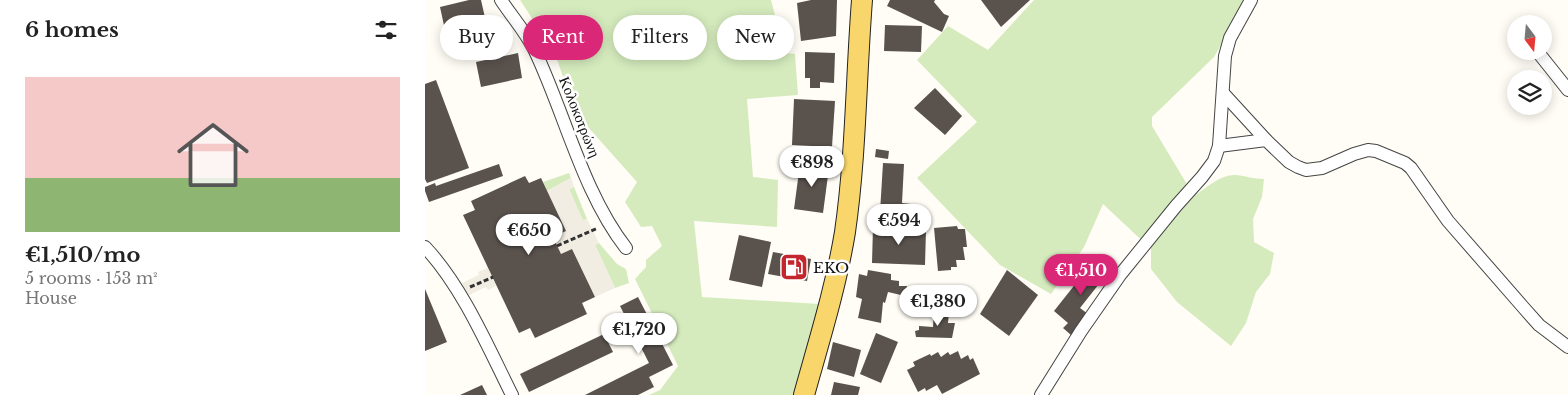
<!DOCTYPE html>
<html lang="en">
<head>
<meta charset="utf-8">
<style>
  body { margin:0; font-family:"Libre Baskerville",serif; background:#f6f6f6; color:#222; height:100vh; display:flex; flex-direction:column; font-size:19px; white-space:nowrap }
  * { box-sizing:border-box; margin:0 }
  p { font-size:16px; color:#767676 }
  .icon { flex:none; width:28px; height:28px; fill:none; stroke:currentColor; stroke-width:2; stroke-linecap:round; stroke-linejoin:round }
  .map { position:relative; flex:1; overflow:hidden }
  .panel { display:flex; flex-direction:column; background:#fff; width:425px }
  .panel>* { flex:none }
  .guide { position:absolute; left:15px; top:15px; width:475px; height:45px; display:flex; gap:10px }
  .needle { width:32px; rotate:164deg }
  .controls { position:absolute; left:1082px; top:15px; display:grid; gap:10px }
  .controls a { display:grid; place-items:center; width:45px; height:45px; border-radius:50%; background:#fff; box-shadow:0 2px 12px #0003; font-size:25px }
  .price { position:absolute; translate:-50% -42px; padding:0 11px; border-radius:18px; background:#fff; color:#222; font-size:16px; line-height:32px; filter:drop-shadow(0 1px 2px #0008) }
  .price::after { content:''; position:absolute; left:50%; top:30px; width:15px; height:11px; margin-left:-8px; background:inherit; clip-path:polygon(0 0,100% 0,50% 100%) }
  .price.current { background:#db2777; color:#fff }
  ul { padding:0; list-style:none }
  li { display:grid; align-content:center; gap:10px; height:265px; padding:0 25px }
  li+li { border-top:1px solid #e0e0e0 }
  li span { display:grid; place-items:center; height:155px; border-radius:0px; color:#555 }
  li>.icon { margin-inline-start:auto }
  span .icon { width:90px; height:90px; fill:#fffc; stroke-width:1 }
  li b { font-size:21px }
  h2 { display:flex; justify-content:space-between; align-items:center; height:60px; padding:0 25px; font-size:21px }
  .chip { padding:0 18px; border-radius:22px; background:#fff; box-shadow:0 2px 12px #0003; font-size:18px; line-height:45px }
  .chip.current { background:#db2777; color:#fff }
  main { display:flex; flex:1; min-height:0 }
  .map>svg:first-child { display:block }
</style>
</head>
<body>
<main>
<section class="panel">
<h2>6 homes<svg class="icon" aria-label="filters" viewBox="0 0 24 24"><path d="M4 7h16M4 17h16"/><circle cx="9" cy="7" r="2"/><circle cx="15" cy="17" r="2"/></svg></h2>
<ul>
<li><span style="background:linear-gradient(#f6c9c9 65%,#8fb573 0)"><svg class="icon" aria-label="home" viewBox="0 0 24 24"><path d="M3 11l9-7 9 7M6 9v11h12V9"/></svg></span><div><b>€1,510/mo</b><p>5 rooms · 153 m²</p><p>House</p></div></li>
</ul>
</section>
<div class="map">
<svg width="1143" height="395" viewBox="0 0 1143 395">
  <rect width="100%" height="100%" fill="#fffdf5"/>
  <g fill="#d5ebbd">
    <polygon points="95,0 346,0 360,53 370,54 373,95 322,99 328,177 353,180 352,227 269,221 277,297 395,304 369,395 224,395 235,390 253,366 210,279 221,267 221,260 237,246 227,226 216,227 200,202 212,182 154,117 143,92 133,62 114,29"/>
    <path d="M 609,0 L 822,0 L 789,57 L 727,117 L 727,126 L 769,196 C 781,188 796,174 811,175 C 821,176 829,179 839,179 L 837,197 L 828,219 L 829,242 L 849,253 L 845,274 L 831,292 L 821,323 L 806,346 L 752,302 L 726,269 L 726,249 L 678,204 L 659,247 L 626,294 L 575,265 L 492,178 L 552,122 L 492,60 L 523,26 L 563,50 Z"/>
    <polygon points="144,173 146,178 122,191 118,182"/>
    <polygon points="149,187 162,219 158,221 144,189"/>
    <polygon points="174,243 192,264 201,269 204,283 190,288 170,245"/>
  </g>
  <g fill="#f1ede2">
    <polygon points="146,178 149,187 144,190 158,220 162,219 174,243 170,245 190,288 170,297 147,249 136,254 128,237 122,191"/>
    <polygon points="63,268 71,286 63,290 61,287 42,296 37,283 54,275 53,272"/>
  </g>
  <g fill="#5a524d">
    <polygon points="44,0 56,0 61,22 20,30 15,7"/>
    <polygon points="386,0 412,0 411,36 376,41 372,3"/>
    <polygon points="465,0 510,0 509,2 519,14 524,16 517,32 462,6"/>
    <polygon points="556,0 605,0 576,27"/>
    <polygon points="460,25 497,26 496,52 459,51"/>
    <polygon points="380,52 410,53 409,83 395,82 395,88 385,88 385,78 380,78"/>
    <polygon points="93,53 97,78 56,87 51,62"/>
    <polygon points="11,80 44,168 2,183 0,179 0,84"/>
    <polygon points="510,88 537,116 520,135 489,108"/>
    <polygon points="369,99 410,101 407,147 367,145"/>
    <polygon points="451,149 464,151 463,159 450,157"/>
    <polygon points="458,163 479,164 477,203 486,204 485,218 460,215 459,212 455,212"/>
    <polygon points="74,164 78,176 4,202 0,191 0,187 10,183 11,186"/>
    <polygon points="375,164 404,168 398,213 369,209"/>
    <polygon points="100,176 104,183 116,178 141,231 128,237 136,254 147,249 170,297 157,303 162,314 110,338 105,328 94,333 38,215 50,210 46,201"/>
    <polygon points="532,226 533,229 540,229 542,247 538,247 540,260 531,260 532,267 526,267 526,270 513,271 509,228"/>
    <polygon points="448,227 501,230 500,265 447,263"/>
    <polygon points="314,235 346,242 337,287 304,280"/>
    <polygon points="348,252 386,259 382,281 343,274"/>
    <polygon points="671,258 685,270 655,308 663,314 646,335 638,328 643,323 629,311"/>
    <polygon points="443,270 466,274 466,280 474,281 474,286 482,286 480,296 463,292 460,303 458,302 456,323 433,318 437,299 431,297 434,274 442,276"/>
    <polygon points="582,270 613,295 584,336 555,314"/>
    <polygon points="0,289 22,342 0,351"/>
    <polygon points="213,297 248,365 224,377 229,387 213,395 160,395 224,363 195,306"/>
    <polygon points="509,310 524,312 523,323 530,323 527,338 491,337 490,331 494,330 494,326 508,327"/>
    <polygon points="451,333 473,342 456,383 435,374"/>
    <polygon points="179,334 188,352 104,392 95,374"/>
    <polygon points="408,342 436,350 429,377 402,369"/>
    <polygon points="533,351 536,359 543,355 545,360 548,358 555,374 517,394 512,385 501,391 500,388 493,392 482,370 490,366 488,362 505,354 506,356 513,352 516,357 523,352 525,355"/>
    <polygon points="409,382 435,387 433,395 406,395"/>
    <polygon points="57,385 62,395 35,395"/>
  </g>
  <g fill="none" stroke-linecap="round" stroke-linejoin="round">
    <defs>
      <g id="minor">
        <path d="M 76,0 C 87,17 101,32 110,51 C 140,114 158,193 201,248"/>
        <polyline points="1112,51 1143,90"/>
        <polyline points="798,93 841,140"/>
        <polyline points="794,146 841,140 864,162 873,167 881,170 897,168 929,154 943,150 951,151 980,163 986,168 1023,221 1098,307 1114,325 1143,347"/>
        <path d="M 0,247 C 37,286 63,347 87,395"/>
        <polyline points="616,395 656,331 695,275 751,206 777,177 789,161 794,146 800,56 805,38 826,0"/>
      </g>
      <path id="primary" d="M 379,395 C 394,341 411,287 420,232 C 431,156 431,77 437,0"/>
    </defs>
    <use href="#minor" stroke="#444" stroke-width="14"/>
    <use href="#primary" stroke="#222" stroke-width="22"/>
    <g stroke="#333" stroke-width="3" stroke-dasharray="5 2.5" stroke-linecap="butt">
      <polyline points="132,246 173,228"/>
      <polyline points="45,287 68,277"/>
    </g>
    <use href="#minor" stroke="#fff" stroke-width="12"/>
    <use href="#primary" stroke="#f9d66b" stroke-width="20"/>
  </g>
  <defs>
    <symbol id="fuel-square" viewBox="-11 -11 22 22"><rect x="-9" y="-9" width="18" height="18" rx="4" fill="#c4262e" stroke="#fff"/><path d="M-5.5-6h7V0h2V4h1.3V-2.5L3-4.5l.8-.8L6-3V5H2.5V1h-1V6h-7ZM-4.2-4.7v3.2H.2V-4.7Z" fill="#fff"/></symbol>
  </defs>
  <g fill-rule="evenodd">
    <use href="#fuel-square" x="353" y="251" width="32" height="32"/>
  </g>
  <g text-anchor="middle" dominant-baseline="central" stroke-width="5" stroke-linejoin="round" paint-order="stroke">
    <g font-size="15" fill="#111" stroke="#fff">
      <text transform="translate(155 117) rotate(68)">Κολοκοτρώνη</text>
    </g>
    <g font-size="15" fill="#111" stroke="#fff" text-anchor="start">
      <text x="388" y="267">EKO</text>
    </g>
  </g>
</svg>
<div class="controls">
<a><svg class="needle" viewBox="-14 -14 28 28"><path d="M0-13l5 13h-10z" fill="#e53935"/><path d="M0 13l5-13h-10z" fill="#767676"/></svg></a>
<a><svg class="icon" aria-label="layers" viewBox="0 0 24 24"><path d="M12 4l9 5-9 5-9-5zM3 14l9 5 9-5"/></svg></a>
</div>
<b class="price" style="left:387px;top:188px">€898</b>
<b class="price" style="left:474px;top:246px">€594</b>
<b class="price" style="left:104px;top:256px">€650</b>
<b class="price current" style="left:656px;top:296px">€1,510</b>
<b class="price" style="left:513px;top:327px">€1,380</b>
<b class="price" style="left:214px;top:355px">€1,720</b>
<div class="guide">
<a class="chip">Buy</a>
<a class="chip current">Rent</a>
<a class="chip">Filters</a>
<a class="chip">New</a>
</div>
</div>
</main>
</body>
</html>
